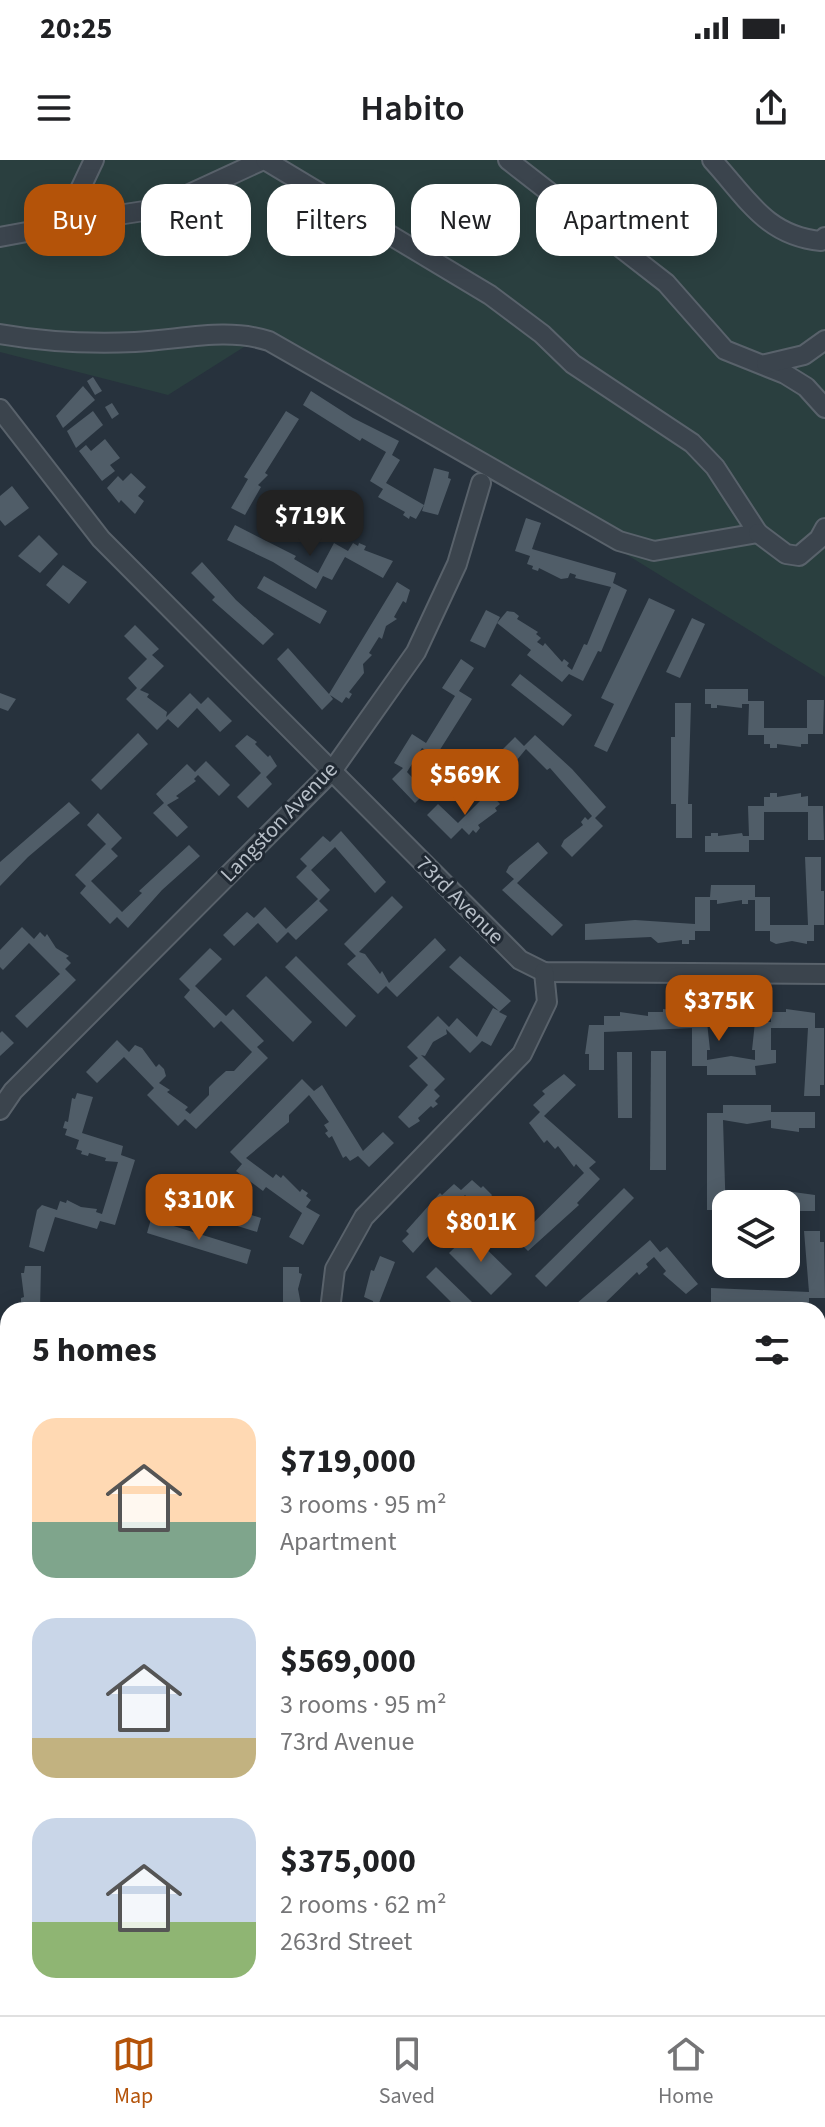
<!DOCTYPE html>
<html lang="en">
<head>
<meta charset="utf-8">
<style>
  body { margin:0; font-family:"Source Sans 3",sans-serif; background:#f2f2f2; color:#202124; height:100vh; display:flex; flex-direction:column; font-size:30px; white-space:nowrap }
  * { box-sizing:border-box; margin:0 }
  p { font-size:26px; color:#757577 }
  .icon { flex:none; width:44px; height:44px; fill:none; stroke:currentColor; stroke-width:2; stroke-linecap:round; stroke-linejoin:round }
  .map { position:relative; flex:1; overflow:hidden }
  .details { position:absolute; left:0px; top:1142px; width:826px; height:714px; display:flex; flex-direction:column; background:#fff; border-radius:24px 24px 0 0; box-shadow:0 4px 20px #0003 }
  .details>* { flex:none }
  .guide { position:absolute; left:24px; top:24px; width:778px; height:72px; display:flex; gap:16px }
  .tools { position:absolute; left:712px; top:1030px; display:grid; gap:16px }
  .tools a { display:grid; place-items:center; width:88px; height:88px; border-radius:16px; background:#fff; box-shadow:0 4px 20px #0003; font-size:40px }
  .price { position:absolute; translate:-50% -68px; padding:0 18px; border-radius:16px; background:#b45309; color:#fff; font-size:26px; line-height:52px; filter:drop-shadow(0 2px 4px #0008) }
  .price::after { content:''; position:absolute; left:50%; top:48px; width:24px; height:18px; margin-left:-12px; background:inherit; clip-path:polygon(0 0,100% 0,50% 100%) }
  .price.selected { background:#222; color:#fff }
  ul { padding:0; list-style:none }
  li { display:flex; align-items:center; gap:24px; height:200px; padding:0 32px }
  li span { display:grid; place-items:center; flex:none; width:224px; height:160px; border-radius:24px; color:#555 }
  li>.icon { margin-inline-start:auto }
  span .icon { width:96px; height:96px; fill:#fffc; stroke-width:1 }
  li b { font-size:34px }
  h2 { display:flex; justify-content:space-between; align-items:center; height:96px; padding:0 32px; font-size:34px }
  .pill { padding:0 28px; border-radius:24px; background:#fff; box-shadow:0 4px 20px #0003; font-size:28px; line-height:72px }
  .pill.selected { background:#b45309; color:#fff }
  .status { display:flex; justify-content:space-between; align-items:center; height:56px; padding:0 40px; background:#fff; direction:ltr }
  .status svg { height:22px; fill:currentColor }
  header { display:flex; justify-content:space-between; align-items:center; height:104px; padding:0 32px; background:#fff; font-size:36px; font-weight:600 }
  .dock { display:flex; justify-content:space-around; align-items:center; height:112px; border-top:2px solid #e0e0e0; background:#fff; font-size:22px; color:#757577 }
  .dock a { display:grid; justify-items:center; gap:4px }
  .dock .selected { color:#b45309 }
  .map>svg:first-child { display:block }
</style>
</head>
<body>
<div class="status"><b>20:25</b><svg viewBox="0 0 49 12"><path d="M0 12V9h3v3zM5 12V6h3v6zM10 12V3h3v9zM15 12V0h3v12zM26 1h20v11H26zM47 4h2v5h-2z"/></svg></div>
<header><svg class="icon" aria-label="menu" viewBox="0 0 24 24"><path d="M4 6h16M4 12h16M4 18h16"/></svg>Habito<svg class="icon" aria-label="share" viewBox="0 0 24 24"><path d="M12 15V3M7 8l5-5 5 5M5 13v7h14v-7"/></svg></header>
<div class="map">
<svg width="825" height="1855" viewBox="0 0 825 1855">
  <rect width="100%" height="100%" fill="#27323d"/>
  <g fill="#2a3f3f">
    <polygon points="0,0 825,0 825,517 590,372 255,180 168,235 0,192"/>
    <polygon points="818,1192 825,1192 825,1421 818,1420"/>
    <polygon points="8,1815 8,1848 229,1848 242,1855 21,1855 0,1844 0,1831"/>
  </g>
  <g fill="#505d68">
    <polygon points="93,217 102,231 95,235 87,221"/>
    <polygon points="83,226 95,240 63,268 56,256"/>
    <polygon points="311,231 353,258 399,281 392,295 400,300 386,323 424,345 434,308 449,312 448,318 451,319 438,355 422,351 424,345 416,359 410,356 409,359 403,355 405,352 378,337 383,329 370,321 386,292 362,278 360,281 303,245"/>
    <polygon points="112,243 119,254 112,259 105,247"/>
    <polygon points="93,251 103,265 76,288 67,271"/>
    <polygon points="286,251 299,259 265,313 268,315 258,325 261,327 245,355 231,348 248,319 244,317"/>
    <polygon points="105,279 120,298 110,305 115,311 102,321 79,291 86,285 91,291"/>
    <polygon points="131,313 146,327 138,336 144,341 135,354 121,340 119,343 107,328 118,316 123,321"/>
    <polygon points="12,326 29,348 5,366 0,360 0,336"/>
    <polygon points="526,358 541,363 532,389 616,413 613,423 627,430 601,492 598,491 583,521 569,514 562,522 527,495 531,490 497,463 507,451 514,452 519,456 517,459 538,472 536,474 541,478 537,482 543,486 545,483 562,502 564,499 569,503 567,506 572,510 584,484 587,485 611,427 575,418 576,415 570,413 568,418 561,419 539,408 538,411 532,409 533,406 527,404 530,396 515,391"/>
    <polygon points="235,365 296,396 294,399 318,413 334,383 348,391 353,383 358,386 359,383 366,386 364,390 393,401 383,418 345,397 332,420 323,416 316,429 273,402 227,380"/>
    <polygon points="39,375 58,394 40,413 18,396"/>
    <polygon points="202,402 236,440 274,474 263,485 212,440 215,437 191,413"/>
    <polygon points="63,405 87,422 69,444 46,425"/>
    <polygon points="264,416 327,451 320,464 257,428"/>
    <polygon points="397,422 410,430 406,443 403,441 394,457 397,459 386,466 382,479 379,477 369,493 372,495 363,504 364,513 349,532 352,534 349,539 346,537 342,543 330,535 333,539 322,550 277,499 288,488 329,534"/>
    <polygon points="649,438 675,450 607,592 594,586 614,544 601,538"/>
    <polygon points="486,450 500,457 485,488 470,481"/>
    <polygon points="692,458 705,464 680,518 666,512"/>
    <polygon points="135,465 159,489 152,495 164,506 140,530 149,534 147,537 167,552 166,557 190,533 201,544 208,537 232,561 220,572 197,548 178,568 168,559 157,570 126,539 137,528 128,518 147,499 124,476"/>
    <polygon points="461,499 474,508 459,531 472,539 436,596 422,588 407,612 426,632 415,643 392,619 403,608 394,603 412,574 426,583 455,536 442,528"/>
    <polygon points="520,514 572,555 563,566 511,525"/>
    <polygon points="705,529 748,529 748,541 764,541 764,568 807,568 807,540 824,540 823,574 808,574 808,584 801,584 801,587 777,584 777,588 770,588 770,584 764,584 764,575 748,575 749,544 742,544 742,548 717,545 717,548 711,548 711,544 705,544"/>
    <polygon points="0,533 16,539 8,551 0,548"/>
    <polygon points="675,543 691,543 688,644 692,644 692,678 676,678 676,644 671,644 671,577 675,577"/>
    <polygon points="138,573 148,584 101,630 91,620"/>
    <polygon points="247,575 257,582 255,584 268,597 270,595 277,606 266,617 272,624 248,648 237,637 261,613 235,586"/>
    <polygon points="535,575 572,609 606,647 595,658 603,666 572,697 561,686 564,680 583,665 581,662 585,657 588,660 592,656 550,608 547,610 526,589 502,618 495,620 484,608 515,577 524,586"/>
    <polygon points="206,601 230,625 219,636 198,615 194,619 196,621 176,636 179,638 167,645 188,667 177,677 153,653 164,643 156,634 187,604 195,612"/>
    <polygon points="489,632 500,644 495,648 497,651 478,665 480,668 476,673 473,670 469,675 462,668 451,679 427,655 438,644 458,663"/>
    <polygon points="770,633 777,633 777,637 801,633 801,637 808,636 808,646 823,646 824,680 808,680 808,652 764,652 764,680 749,680 749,692 705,692 705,676 711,676 711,673 718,673 718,676 742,673 743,676 749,676 748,646 764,646 764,637 770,637"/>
    <polygon points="69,642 80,653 28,697 0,726 0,702"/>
    <polygon points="98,653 122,678 111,689 118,696 91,721 122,752 142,733 139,731 189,685 200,696 162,730 128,768 117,757 110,764 80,733 86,726 75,715 106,684 87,665"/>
    <polygon points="341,671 386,722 375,733 335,687 311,710 330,730 319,741 328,750 296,780 288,772 277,783 258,763 234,786 223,775 247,752 254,758 265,747 286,769 318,739 296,717 307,706 300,699 323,676 330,682"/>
    <polygon points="538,682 548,693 517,723 563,765 552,776 502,730 514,719 506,712 509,706"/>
    <polygon points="805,697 821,697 821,731 824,731 824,765 814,765 814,781 807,781 807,784 792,781 776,784 770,781 770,771 755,771 755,740 748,740 748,744 742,744 742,740 717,744 717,740 710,740 710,771 695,771 695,780 689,780 689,784 682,784 682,780 658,783 651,777 585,780 585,764 635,760 695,764 695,737 710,737 711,725 755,725 755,737 770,737 770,765 808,765"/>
    <polygon points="392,736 403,747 359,792 365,794 380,814 382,811 389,823 435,778 446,790 397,837 386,826 378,834 347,804 356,796 344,784"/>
    <polygon points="22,767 34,779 40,772 45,777 47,774 56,788 69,796 66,798 71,803 65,809 76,820 27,868 15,856 60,814 29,783 3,810 0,807 0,790"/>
    <polygon points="210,788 222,799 195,826 226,856 233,849 264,881 257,887 268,898 196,969 185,959 178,966 147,935 154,928 124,897 97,923 86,912 117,880 129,892 135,885 142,888 156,907 159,904 164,909 166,916 159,923 170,930 167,932 188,947 185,950 190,954 209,935 209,927 217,919 226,911 234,911 252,892 221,861 214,868 184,837 190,830 179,819"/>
    <polygon points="296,796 356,856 346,867 285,807"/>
    <polygon points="460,796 511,841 499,852 507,856 491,886 482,881 470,893 446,869 447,874 433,882 425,896 421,895 445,919 434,930 440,936 435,941 438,944 433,948 431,946 418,958 420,961 409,968 398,957 428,925 409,906 418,898 407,887 438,856 449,867 457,858 477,877 493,848 499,851 449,807"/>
    <polygon points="266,816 312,862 293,882 246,836"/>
    <polygon points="663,849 692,852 692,861 707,862 710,890 707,890 707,900 731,896 755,900 755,890 752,890 755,862 771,862 771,852 786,852 786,849 815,853 815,868 824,868 824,925 820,925 820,936 804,936 808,868 771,868 771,890 776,890 776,903 755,906 756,915 707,915 707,906 692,906 692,868 604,872 604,910 589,910 589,894 585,894 589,865 604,865 604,856 620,856 620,852 648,856 648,852 663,852"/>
    <polygon points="2,871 14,883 0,896 0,873"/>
    <polygon points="651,891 666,891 666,1010 650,1010"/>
    <polygon points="617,892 632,892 632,958 618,958"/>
    <polygon points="564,914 576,925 544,956 596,1002 589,1008 600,1019 577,1043 579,1045 528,1091 517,1080 511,1086 465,1035 413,1093 402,1081 409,1074 406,1071 440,1033 442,1035 454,1024 461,1030 472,1020 481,1028 483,1026 492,1035 490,1038 498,1046 496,1048 511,1059 522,1074 584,1013 576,1004 574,1007 558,986 555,989 547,980 544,983 529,963 540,952 533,945 545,934 542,931"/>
    <polygon points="302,919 314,931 322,925 363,991 383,972 394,983 369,1007 358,996 350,1001 346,996 343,998 332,976 329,978 325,973 328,971 324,965 329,962 309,935 289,955 289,962 246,998 273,1018 276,1014 281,1018 283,1015 300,1032 302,1029 308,1033 306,1036 311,1040 306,1047 320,1055 303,1085 289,1077 302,1053 266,1027 263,1031 236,1011 242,1004 230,992"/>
    <polygon points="77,933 93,937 82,973 123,986 121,995 135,1000 115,1065 100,1061 97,1069 55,1057 44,1092 29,1087 37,1050 42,1045 57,1050 60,1041 66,1043 67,1040 81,1047 97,1049 96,1052 102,1054 118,1002 105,1001 106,998 89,993 88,996 81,994 82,991 76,989 79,980 65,975 67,969 63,968 65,961 68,962 72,938 75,939"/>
    <polygon points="723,945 771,945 771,952 815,952 815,968 799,968 799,972 771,968 771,960 747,964 723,960 726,1058 723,1058 723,1050 707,1050 707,953 723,953"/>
    <polygon points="161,1027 261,1058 257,1072 157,1041"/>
    <polygon points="624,1028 634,1038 546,1127 535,1116"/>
    <polygon points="786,1031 815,1035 815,1051 786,1051 786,1044 771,1044 771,1035 786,1035"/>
    <rect x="741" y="1039" width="12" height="5"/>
    <polygon points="151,1059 251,1090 247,1104 147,1073"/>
    <polygon points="804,1071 820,1071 820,1082 824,1082 825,1138 809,1138 809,1148 789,1150 760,1148 760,1143 741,1143 742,1147 711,1144 711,1128 809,1132"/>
    <polygon points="470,1073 512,1114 491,1135 449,1093"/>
    <polygon points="650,1080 660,1092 667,1087 698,1124 686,1134 663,1114 666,1111 654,1097 646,1104 648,1107 639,1115 637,1112 602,1146 600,1144 593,1150 581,1150 576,1144"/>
    <polygon points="380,1096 395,1102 379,1143 411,1143 411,1150 374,1150 373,1141 364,1137 371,1110 374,1111"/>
    <polygon points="25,1106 41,1106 40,1150 25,1150 24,1144 21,1144 21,1138 24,1137 21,1113 24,1113"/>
    <polygon points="283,1107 299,1107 299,1113 302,1114 298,1129 302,1150 283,1150"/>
    <polygon points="436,1107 474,1144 467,1150 459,1150 426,1117"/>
    <rect x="0" y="1359" width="8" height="49"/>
    <polygon points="0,1468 8,1472 8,1495 3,1505 0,1503"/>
    <rect x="818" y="1477" width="6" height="57"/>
    <polygon points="0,1539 8,1543 8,1583 0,1607 0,1565 3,1559 0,1557"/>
    <rect x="818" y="1691" width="5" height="56"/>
    <polygon points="818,1838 823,1838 822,1855 806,1855 806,1848 818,1848"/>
    <polygon points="400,1848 412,1848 421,1855 395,1855"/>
    <polygon points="452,1848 491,1848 501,1855 448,1855"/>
    <polygon points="551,1848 568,1848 567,1852 573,1855 549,1855"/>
    <polygon points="636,1848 653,1848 651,1855 635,1855"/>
  </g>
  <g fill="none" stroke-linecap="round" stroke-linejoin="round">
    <defs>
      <g id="minor">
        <polyline points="508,0 666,123 725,190 785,214 806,227 825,248"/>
        <path d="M 712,0 C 747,38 766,76 821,81 L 825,77"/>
        <polyline points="43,69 61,73 105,57 157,49 263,0"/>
        <polyline points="0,77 43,69 76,38 94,0"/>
        <path d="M 0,174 C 46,182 89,184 135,182 C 180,180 226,167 269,181 L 619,381 L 654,391 L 758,373 L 715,307 L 692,283 L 573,204 L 542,174 L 490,135 L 265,0"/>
        <polyline points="766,204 804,195 825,180"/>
        <polyline points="0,249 101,379 520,800 544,812 825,814"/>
        <polyline points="758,373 786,394 799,396 819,379 825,368"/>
        <polyline points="0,950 13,931 332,611 416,492 457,404 481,323"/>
        <polyline points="330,1150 335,1109 364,1057 522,894 547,842 544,812"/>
        <polyline points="818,1180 825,1180"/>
        <polyline points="0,1292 8,1292"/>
        <polyline points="0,1319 8,1319"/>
        <polyline points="818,1436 825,1437"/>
        <polyline points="0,1787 8,1772"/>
        <polyline points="818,1795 825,1795"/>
      </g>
      <g id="major">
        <polyline points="0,1677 8,1682"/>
        <polyline points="0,1705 8,1709"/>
        <polyline points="267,1848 280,1855"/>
        <polyline points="320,1848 334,1855"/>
      </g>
    </defs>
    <use href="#minor" stroke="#59626b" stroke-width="22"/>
    <use href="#major" stroke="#444d56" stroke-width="26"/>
    <use href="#minor" stroke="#3b444d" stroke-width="18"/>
    <use href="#major" stroke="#59636d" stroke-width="22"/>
  </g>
  <g text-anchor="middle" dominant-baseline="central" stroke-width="6" stroke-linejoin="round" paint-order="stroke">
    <g font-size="22" fill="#b7bfc8" stroke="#202933">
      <text transform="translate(279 662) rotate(-46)">Langston Avenue</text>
      <text transform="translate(460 740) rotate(45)">73rd Avenue</text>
    </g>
  </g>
</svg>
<div class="tools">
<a><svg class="icon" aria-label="layers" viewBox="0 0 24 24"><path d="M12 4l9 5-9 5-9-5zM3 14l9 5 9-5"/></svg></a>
</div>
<b class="price selected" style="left:310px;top:398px">$719K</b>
<b class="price" style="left:465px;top:657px">$569K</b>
<b class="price" style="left:719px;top:883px">$375K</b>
<b class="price" style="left:199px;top:1082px">$310K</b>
<b class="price" style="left:481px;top:1104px">$801K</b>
<div class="guide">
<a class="pill selected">Buy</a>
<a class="pill">Rent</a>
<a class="pill">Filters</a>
<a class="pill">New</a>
<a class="pill">Apartment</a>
</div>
<section class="details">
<h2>5 homes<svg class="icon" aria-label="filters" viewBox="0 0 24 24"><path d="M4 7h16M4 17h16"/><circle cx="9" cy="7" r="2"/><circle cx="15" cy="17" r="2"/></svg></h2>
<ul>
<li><span style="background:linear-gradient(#ffd9b3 65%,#7fa58c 0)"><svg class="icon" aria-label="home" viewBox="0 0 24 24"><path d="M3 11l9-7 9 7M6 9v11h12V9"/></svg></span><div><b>$719,000</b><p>3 rooms · 95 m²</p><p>Apartment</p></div></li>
<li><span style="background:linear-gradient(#c9d6e8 75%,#c2b280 0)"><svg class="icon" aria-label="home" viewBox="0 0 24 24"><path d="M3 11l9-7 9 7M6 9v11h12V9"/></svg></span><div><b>$569,000</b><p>3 rooms · 95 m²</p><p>73rd Avenue</p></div></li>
<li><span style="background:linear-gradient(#c9d6e8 65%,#8fb573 0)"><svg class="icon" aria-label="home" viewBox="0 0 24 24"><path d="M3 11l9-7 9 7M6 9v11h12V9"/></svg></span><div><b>$375,000</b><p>2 rooms · 62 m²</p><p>263rd Street</p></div></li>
</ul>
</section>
</div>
<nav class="dock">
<a class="selected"><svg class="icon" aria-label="map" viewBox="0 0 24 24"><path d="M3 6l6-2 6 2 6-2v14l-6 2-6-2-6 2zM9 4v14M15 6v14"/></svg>Map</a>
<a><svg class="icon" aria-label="saved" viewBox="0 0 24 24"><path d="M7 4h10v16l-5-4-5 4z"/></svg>Saved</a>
<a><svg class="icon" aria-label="home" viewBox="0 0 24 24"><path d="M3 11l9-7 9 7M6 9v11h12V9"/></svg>Home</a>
</nav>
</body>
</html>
